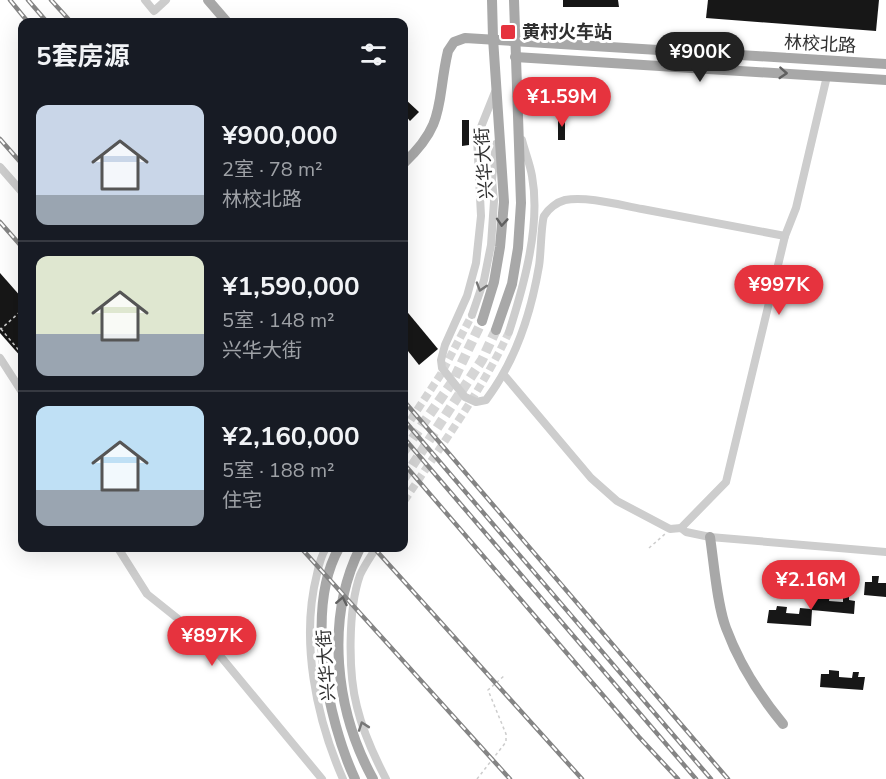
<!DOCTYPE html>
<html lang="zh">
<head>
<meta charset="utf-8">
<style>
  body { margin:0; font-family:"Nunito Sans","Noto Sans SC",sans-serif; background:#242831; color:#f1f3f6; height:100vh; display:flex; flex-direction:column; font-size:22px; white-space:nowrap }
  * { box-sizing:border-box; margin:0 }
  p { font-size:20px; color:#9ea1a6 }
  .icon { flex:none; width:33px; height:33px; fill:none; stroke:currentColor; stroke-width:2; stroke-linecap:round; stroke-linejoin:round }
  .map { position:relative; flex:1; overflow:hidden }
  .panel { position:absolute; left:18px; top:18px; width:390px; height:534px; display:flex; flex-direction:column; background:#171b24; border-radius:12px; box-shadow:0 6px 24px #0002 }
  .panel>* { flex:none }
  .price { position:absolute; translate:-50% -51px; padding:0 14px; border-radius:21px; background:#e6333e; color:#fff; font-size:20px; line-height:39px; filter:drop-shadow(0 2px 3px #0008) }
  .price::after { content:''; position:absolute; left:50%; top:36px; width:18px; height:14px; margin-left:-9px; background:inherit; clip-path:polygon(0 0,100% 0,50% 100%) }
  .price.active { background:#222; color:#fff }
  ul { padding:0; list-style:none }
  li { display:flex; align-items:center; gap:18px; height:150px; padding:0 18px }
  li+li { border-top:2px solid #363941 }
  li span { display:grid; place-items:center; flex:none; width:168px; height:120px; border-radius:12px; color:#555 }
  li>.icon { margin-inline-start:auto }
  span .icon { width:72px; height:72px; fill:#fffc; stroke-width:1 }
  li b { font-size:26px }
  h2 { display:flex; justify-content:space-between; align-items:center; height:72px; padding:0 18px; font-size:26px }
  .map>svg:first-child { display:block }
</style>
</head>
<body>
<div class="map">
<svg width="886" height="779" viewBox="0 0 886 779">
  <rect width="100%" height="100%" fill="#fff"/>
  <g fill="#171717">
    <polygon points="563,0 618,0 619,7 563,7"/>
    <polygon points="708,0 879,0 876,31 706,18"/>
    <polygon points="404,98 419,112 410,121 404,114"/>
    <rect x="558" y="115" width="7" height="25"/>
    <polygon points="462,120 469,120 469,145 462,146"/>
    <polygon points="0,273 22,298 22,358 0,333"/>
    <polygon points="404,308 438,349 419,365 404,346"/>
    <polygon points="872,576 879,576 878,583 886,583 886,597 864,595 865,582 872,582"/>
    <polygon points="820,593 830,594 829,601 843,602 843,595 849,596 849,600 855,601 854,614 812,610 811,626 767,623 769,610 776,610 777,606 787,607 786,613 799,614 800,608 811,609 812,597 819,598"/>
    <polygon points="829,670 839,671 839,677 852,678 853,672 859,672 858,677 865,677 863,690 820,687 821,674 829,674"/>
  </g>
  <g fill="none" stroke-linecap="round" stroke-linejoin="round">
    <g stroke="#d6d6d6" stroke-width="8" stroke-dasharray="8 4" stroke-linecap="butt">
      <polyline points="404,430 441,374 472,315"/>
      <path d="M 404,501 C 441,446 481,392 509,332"/>
    </g>
    <g stroke="#d6d6d6" stroke-width="10" stroke-dasharray="10 5" stroke-linecap="butt">
      <polyline points="404,451 453,381 482,321"/>
      <polyline points="404,478 482,360 496,330"/>
    </g>
    <g stroke="#cdcdcd" stroke-width="1.5" stroke-dasharray="3 3" stroke-linecap="butt">
      <polyline points="0,328 1,329 22,310"/>
      <polyline points="1,329 22,354"/>
      <polyline points="649,548 665,534"/>
      <polyline points="477,779 506,742 506,734 488,690 505,675"/>
    </g>
    <g stroke="#cdcdcd" stroke-width="8">
      <polyline points="145,0 154,11 166,0"/>
      <path d="M 495,92 L 477,137 L 481,216 L 476,263 L 467,296 L 445,345 L 441,360 L 442,368 L 465,397 L 476,402 L 486,400 C 515,362 531,313 539,266 C 541,255 541,224 544,216 C 548,209 557,202 565,200 C 587,196 620,205 642,209 C 689,218 737,227 785,236"/>
      <polyline points="0,167 22,192"/>
      <polyline points="472,315 484,280 491,245 494,201 492,180 496,144"/>
      <path d="M 509,332 C 524,285 541,225 532,176 C 530,164 525,152 522,140"/>
      <polyline points="0,358 22,392"/>
      <polyline points="504,375 591,478 617,501 670,529 681,528 686,532 710,537 886,552"/>
      <polyline points="681,528 726,482 785,236 796,208 827,76"/>
      <polyline points="118,548 147,594 212,646 322,779"/>
      <path d="M 326,548 C 321,556 319,564 317,574 C 300,640 316,718 343,779"/>
      <path d="M 376,548 C 371,556 364,566 360,575 C 348,609 348,673 357,707 C 363,732 374,756 386,779"/>
    </g>
    <g stroke="#a8a8a8" stroke-width="10">
      <polyline points="208,0 227,22"/>
      <polyline points="515,57 886,80"/>
      <path d="M 404,163 C 447,123 436,102 448,51 L 454,42 L 465,38 L 886,64"/>
      <polyline points="482,321 494,282 500,247 504,202 493,38 492,0"/>
      <polyline points="496,330 512,284 518,248 521,203 514,0"/>
      <path d="M 710,537 C 714,563 717,605 726,628 C 739,663 759,695 783,724"/>
      <path d="M 339,548 C 305,608 327,719 355,779"/>
      <path d="M 360,548 C 325,619 335,710 373,779"/>
    </g>
    <defs>
      <g id="rail">
        <polyline points="10,0 28,22"/>
        <polyline points="28,0 47,22"/>
        <polyline points="51,0 71,22"/>
        <polyline points="0,139 22,164"/>
        <polyline points="0,222 22,247"/>
        <polyline points="404,401 728,779"/>
        <polyline points="404,420 711,779"/>
        <polyline points="404,438 696,779"/>
        <polyline points="404,464 639,737 678,779"/>
        <polyline points="301,548 510,779"/>
        <polyline points="374,548 582,779"/>
      </g>
    </defs>
    <use href="#rail" stroke="#858585" stroke-width="4.5"/>
    <use href="#rail" stroke="#fff" stroke-width="2" stroke-dasharray="7" stroke-linecap="butt"/>
  </g>
  <defs><path id="oneway-chevron" d="M-2-3.5L2.5 0L-2 3.5" fill="none" stroke-width="1.6" stroke-linecap="round" stroke-linejoin="round" transform="scale(1.5)"/></defs>
  <g stroke="#606060">
    <use href="#oneway-chevron" transform="translate(783 73) rotate(4)"/>
    <use href="#oneway-chevron" transform="translate(502 222) rotate(94)"/>
    <use href="#oneway-chevron" transform="translate(342 601) rotate(-79)"/>
  </g>
  <g stroke="#777">
    <use href="#oneway-chevron" transform="translate(481 287) rotate(107)"/>
    <use href="#oneway-chevron" transform="translate(363 726) rotate(-109)"/>
  </g>
  <rect fill="#e6333e" stroke="#fff" stroke-width="2" x="500" y="24" width="16" height="16" rx="3"/>
  <g text-anchor="middle" dominant-baseline="central" stroke-width="6" stroke-linejoin="round" paint-order="stroke">
    <g font-size="18" font-weight="bold" fill="#303030" stroke="#fff" text-anchor="start">
      <text x="522" y="32">黄村火车站</text>
    </g>
    <g font-size="18" fill="#303030" stroke="#fff">
      <text transform="translate(820 44) rotate(3)">林校北路</text>
      <text transform="translate(484 163) rotate(-94)">兴华大街</text>
      <text transform="translate(326 665) rotate(-94)">兴华大街</text>
    </g>
  </g>
</svg>
<b class="price active" style="left:700px;top:83px">¥900K</b>
<b class="price" style="left:562px;top:128px">¥1.59M</b>
<b class="price" style="left:779px;top:316px">¥997K</b>
<b class="price" style="left:811px;top:611px">¥2.16M</b>
<b class="price" style="left:212px;top:667px">¥897K</b>
<section class="panel">
<h2>5套房源<svg class="icon" aria-label="filters" viewBox="0 0 24 24"><path d="M4 7h16M4 17h16"/><circle cx="9" cy="7" r="2"/><circle cx="15" cy="17" r="2"/></svg></h2>
<ul>
<li><span style="background:linear-gradient(#c9d6e8 75%,#9aa5b1 0)"><svg class="icon" aria-label="home" viewBox="0 0 24 24"><path d="M3 11l9-7 9 7M6 9v11h12V9"/></svg></span><div><b>¥900,000</b><p>2室 · 78 m²</p><p>林校北路</p></div></li>
<li><span style="background:linear-gradient(#dfe7d0 65%,#9aa5b1 0)"><svg class="icon" aria-label="home" viewBox="0 0 24 24"><path d="M3 11l9-7 9 7M6 9v11h12V9"/></svg></span><div><b>¥1,590,000</b><p>5室 · 148 m²</p><p>兴华大街</p></div></li>
<li><span style="background:linear-gradient(#bfe0f5 70%,#9aa5b1 0)"><svg class="icon" aria-label="home" viewBox="0 0 24 24"><path d="M3 11l9-7 9 7M6 9v11h12V9"/></svg></span><div><b>¥2,160,000</b><p>5室 · 188 m²</p><p>住宅</p></div></li>
</ul>
</section>
</div>
</body>
</html>
